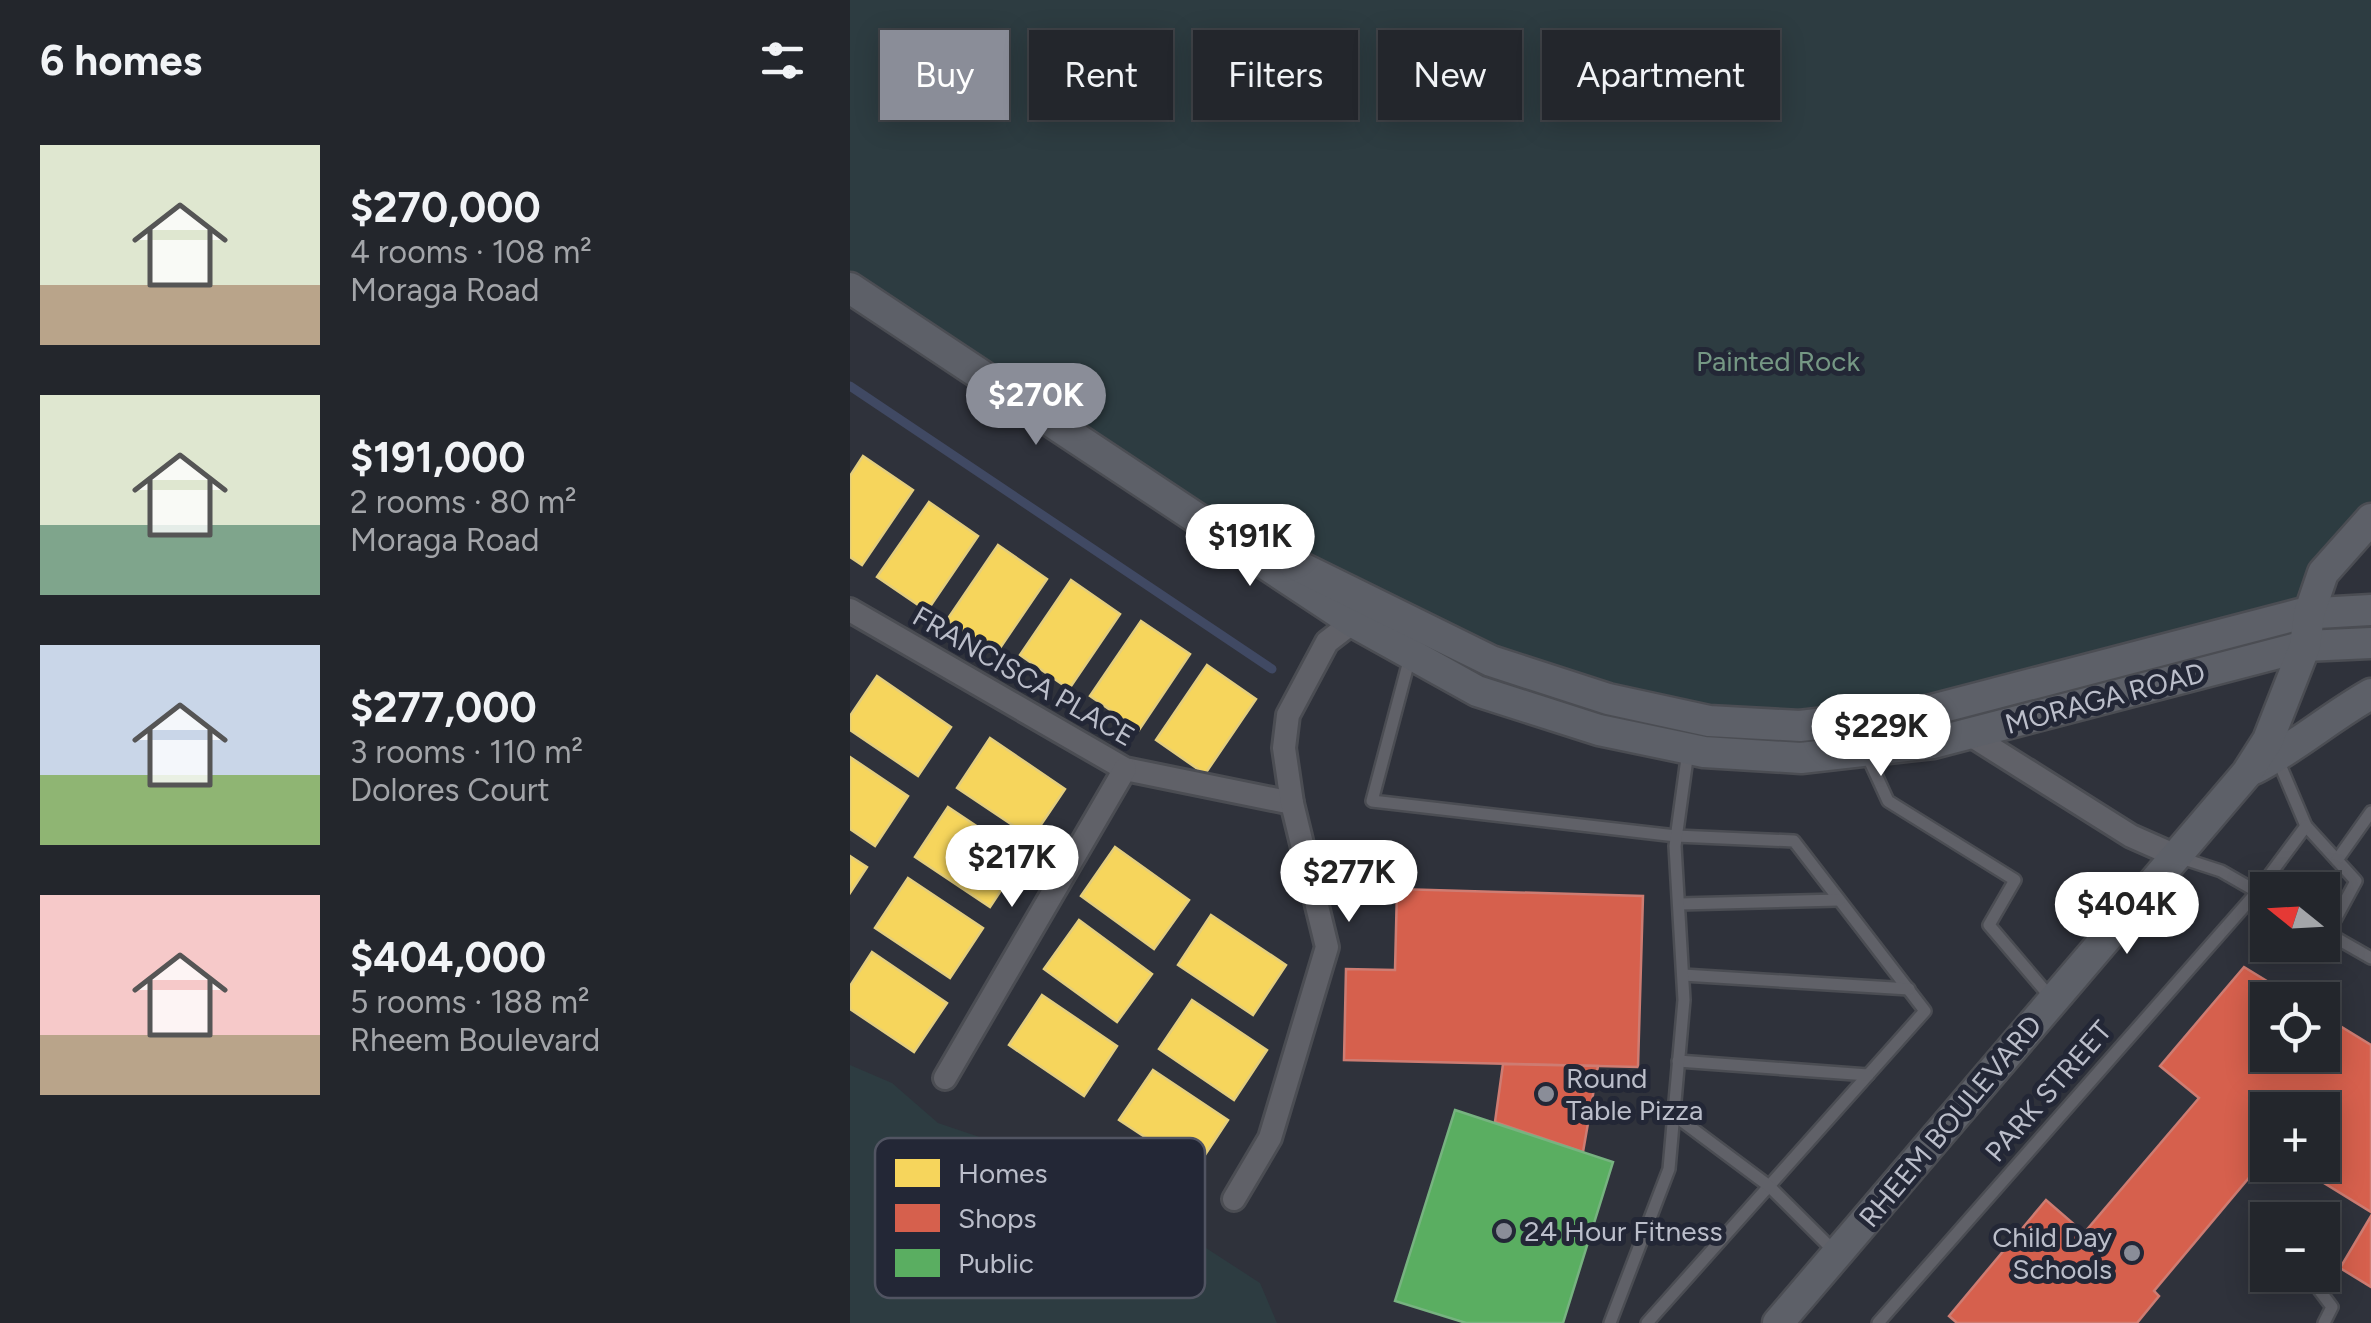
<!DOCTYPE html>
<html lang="en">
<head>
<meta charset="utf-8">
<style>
  body { margin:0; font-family:Figtree,sans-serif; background:#2f3238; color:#f1f3f6; height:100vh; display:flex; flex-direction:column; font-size:38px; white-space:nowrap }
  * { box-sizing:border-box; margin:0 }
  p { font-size:32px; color:#a3a5a9 }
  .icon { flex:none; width:55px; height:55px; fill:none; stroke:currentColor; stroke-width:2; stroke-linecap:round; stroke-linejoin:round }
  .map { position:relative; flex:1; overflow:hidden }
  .panel { display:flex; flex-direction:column; background:#23262c; width:850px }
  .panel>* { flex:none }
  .guide { position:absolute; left:30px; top:30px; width:950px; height:90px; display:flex; gap:20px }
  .needle { width:65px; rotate:288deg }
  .controls { position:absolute; left:1400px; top:872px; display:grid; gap:20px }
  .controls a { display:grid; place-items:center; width:90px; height:90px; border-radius:0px; background:#23262c; box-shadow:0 5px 25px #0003,0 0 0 2px #404348; font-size:50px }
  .price { position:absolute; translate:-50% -85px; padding:0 22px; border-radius:35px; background:#fff; color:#222; font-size:32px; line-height:65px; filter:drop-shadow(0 2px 5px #0008) }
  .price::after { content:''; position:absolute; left:50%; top:60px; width:30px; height:22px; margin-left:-15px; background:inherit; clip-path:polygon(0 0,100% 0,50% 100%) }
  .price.on { background:#8a8d98; color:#fff }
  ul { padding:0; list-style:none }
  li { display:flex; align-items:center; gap:30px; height:250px; padding:0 40px }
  li span { display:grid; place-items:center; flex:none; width:280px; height:200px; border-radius:0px; color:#555 }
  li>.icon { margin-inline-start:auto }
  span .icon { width:120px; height:120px; fill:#fffc; stroke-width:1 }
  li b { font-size:42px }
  h2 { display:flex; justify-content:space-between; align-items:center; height:120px; padding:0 40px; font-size:42px }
  .pill { padding:0 35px; border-radius:0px; background:#23262c; box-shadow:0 5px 25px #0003,0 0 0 2px #404348; font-size:35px; line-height:90px }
  .pill.on { background:#8a8d98; color:#fff }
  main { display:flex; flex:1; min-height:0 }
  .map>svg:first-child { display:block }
</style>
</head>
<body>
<main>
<section class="panel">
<h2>6 homes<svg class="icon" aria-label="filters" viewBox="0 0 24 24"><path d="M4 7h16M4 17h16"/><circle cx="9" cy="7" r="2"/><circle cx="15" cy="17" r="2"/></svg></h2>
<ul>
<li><span style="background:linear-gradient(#dfe7d0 70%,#b9a48a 0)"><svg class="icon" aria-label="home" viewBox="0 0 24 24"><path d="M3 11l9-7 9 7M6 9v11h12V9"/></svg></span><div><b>$270,000</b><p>4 rooms · 108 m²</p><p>Moraga Road</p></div></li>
<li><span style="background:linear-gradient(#dfe7d0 65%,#7fa58c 0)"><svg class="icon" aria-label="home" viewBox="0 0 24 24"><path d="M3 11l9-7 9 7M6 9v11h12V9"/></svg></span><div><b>$191,000</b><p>2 rooms · 80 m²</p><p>Moraga Road</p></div></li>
<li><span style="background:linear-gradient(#c9d6e8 65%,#8fb573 0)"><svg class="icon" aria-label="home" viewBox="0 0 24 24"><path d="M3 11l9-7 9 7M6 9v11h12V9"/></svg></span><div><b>$277,000</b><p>3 rooms · 110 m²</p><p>Dolores Court</p></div></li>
<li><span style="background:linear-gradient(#f6c9c9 70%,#b9a48a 0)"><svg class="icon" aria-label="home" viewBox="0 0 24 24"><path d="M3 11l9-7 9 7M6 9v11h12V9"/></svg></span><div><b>$404,000</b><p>5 rooms · 188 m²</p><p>Rheem Boulevard</p></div></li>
</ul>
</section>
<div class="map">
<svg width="1521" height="1323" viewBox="0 0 1521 1323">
  <rect width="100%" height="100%" fill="#2f323b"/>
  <g fill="#2d3c41">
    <polygon points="0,0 1521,0 1521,519 1459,614 950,726 641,661 330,507 0,288"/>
    <polygon points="0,1065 42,1083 88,1123 245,1176 410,1283 427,1323 0,1323"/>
  </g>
  <g fill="#f6d55c" stroke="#e4ce7d" stroke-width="2.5">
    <polygon points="13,456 63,490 12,565 0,557 0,476"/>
    <polygon points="79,502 128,536 77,611 27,577"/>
    <polygon points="148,545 197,579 146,654 97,620"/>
    <polygon points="221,580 270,614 219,689 170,655"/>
    <polygon points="291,621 340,654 289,730 240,696"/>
    <polygon points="357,665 406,699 355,774 306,740"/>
    <polygon points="27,676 101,727 68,776 0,730 0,716"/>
    <polygon points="140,738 215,789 182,838 107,788"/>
    <polygon points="0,757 58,796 25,846 0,829"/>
    <polygon points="98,807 173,857 140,907 65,857"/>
    <polygon points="265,847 339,900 304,949 231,896"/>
    <polygon points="0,856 17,867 0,893"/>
    <polygon points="58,878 133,928 100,978 25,928"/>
    <polygon points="361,915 436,965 403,1015 328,965"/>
    <polygon points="229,920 302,974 267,1022 194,969"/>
    <polygon points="22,952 97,1003 64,1052 0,1009 0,986"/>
    <polygon points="192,995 267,1046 234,1096 159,1045"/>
    <polygon points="342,1000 417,1050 384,1100 309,1049"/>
    <polygon points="303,1070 378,1120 345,1170 269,1120"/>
  </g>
  <g fill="#d6604d" stroke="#ce7c72" stroke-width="2.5">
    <polygon points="547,889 793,896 788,1067 494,1060 496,969 545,970"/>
    <polygon points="1394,967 1448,1000 1418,1000 1418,1055 1472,1055 1472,1015 1521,1045 1521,1212 1453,1170 1456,1165 1472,1165 1472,1110 1418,1110 1418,1155 1304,1291 1309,1296 1287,1323 1107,1323 1099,1316 1196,1200 1234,1233 1349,1098 1310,1066"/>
    <polygon points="653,1064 748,1066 733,1152 645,1122"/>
    <polygon points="1521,1216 1521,1287 1490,1268"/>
  </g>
  <polygon fill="#5aae61" stroke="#77b380" stroke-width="2.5" points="605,1110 763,1162 713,1323 616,1323 545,1301"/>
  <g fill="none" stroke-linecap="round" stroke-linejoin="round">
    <polyline stroke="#404963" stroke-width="9" points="0,386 422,669"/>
    <defs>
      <g id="lane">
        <polyline points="560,657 522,801 826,836 944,841 1075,1011 797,1323"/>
        <polyline points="1017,755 1038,801 1165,880 1139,925 1202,999"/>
        <polyline points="1428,760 1456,826 1506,881 1478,933"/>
        <polyline points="1328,857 1371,871 1418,898"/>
        <polyline points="1487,860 1521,812"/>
        <polyline points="829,904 989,900"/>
        <polyline points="1472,930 1521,958"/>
        <polyline points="833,975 1059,989"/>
        <polyline points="828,1061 1018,1075"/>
        <polyline points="824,1115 919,1186 987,1254"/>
        <polyline points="1441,1217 1441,1220"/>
        <polyline points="1458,1275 1482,1307 1474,1323"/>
        <polyline points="760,1323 819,1169 834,1000 825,846 838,751"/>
        <polyline points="1028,1323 1407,892 1456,826"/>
      </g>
      <g id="street">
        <polyline points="0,610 275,769 442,803"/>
        <polyline points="1119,734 1281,836 1324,855"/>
        <polyline points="95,1078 275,769"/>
        <polyline points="384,1199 420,1138 477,947 442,803 434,748 438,715 477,642 503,622"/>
      </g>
      <g id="secondary">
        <polyline points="0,288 503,622 627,691 749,730 854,752 951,758 1083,743 1455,646 1521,643"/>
        <polyline points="444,564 641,661 758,699 859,721 950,726 1078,711 1450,614 1521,610"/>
        <path d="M 1404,769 C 1445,748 1480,717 1521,694"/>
        <polyline points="928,1323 1397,773 1418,740 1455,646 1459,614 1473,573 1521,519"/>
      </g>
    </defs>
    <use href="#lane" stroke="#4b4d53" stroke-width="16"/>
    <use href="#street" stroke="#4b4d53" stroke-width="28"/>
    <use href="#secondary" stroke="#4b4d53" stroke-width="35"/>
    <use href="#lane" stroke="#606168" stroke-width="11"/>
    <use href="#street" stroke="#606168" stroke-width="22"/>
    <use href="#secondary" stroke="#5d6068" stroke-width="30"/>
  </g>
  <g fill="#8a8d98" stroke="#232736" stroke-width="4">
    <circle cx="696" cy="1094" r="10"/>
    <circle cx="654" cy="1231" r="10"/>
    <circle cx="1282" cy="1253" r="10"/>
  </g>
  <g text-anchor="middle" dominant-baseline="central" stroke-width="10" stroke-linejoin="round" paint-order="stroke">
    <g font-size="28" fill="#759884" stroke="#232736">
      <text x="928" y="361">Painted Rock</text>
    </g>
    <g font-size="28" fill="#bbbeca" stroke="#232736">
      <text transform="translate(174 676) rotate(30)">FRANCISCA PLACE</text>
      <text transform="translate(1255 698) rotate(-15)">MORAGA ROAD</text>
      <text transform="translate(1198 1091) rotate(-49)">PARK STREET</text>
      <text transform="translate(1100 1121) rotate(-50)">RHEEM BOULEVARD</text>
    </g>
    <g font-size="28" fill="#bbbeca" stroke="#232736" text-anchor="start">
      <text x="716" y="1078">Round<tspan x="716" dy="32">Table Pizza</tspan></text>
      <text x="674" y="1231">24 Hour Fitness</text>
      <text x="1262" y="1237" text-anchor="end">Child Day<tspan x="1262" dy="32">Schools</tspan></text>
    </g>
  </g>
  <rect x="25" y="1138" width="330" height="160" rx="15" fill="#232736" stroke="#515462" stroke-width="2.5"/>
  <rect x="45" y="1159" width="45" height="28" fill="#f6d55c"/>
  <rect x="45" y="1204" width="45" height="28" fill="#d6604d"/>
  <rect x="45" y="1249" width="45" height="28" fill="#5aae61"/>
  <g font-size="28" fill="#bbbeca">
    <text x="108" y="1183">Homes</text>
    <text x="108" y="1228">Shops</text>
    <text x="108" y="1273">Public</text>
  </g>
</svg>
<div class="controls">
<a><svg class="needle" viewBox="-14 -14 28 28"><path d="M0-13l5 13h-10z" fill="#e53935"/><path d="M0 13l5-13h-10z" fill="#a3a5a9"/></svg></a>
<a><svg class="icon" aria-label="locate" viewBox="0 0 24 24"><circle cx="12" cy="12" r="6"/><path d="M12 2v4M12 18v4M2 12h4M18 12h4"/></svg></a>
<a>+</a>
<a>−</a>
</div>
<b class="price on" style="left:186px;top:448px">$270K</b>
<b class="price" style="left:400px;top:589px">$191K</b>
<b class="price" style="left:1031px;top:779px">$229K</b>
<b class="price" style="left:162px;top:910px">$217K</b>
<b class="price" style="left:499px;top:925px">$277K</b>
<b class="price" style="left:1277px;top:957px">$404K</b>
<div class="guide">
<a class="pill on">Buy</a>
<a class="pill">Rent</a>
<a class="pill">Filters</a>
<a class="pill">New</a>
<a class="pill">Apartment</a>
</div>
</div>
</main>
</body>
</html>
